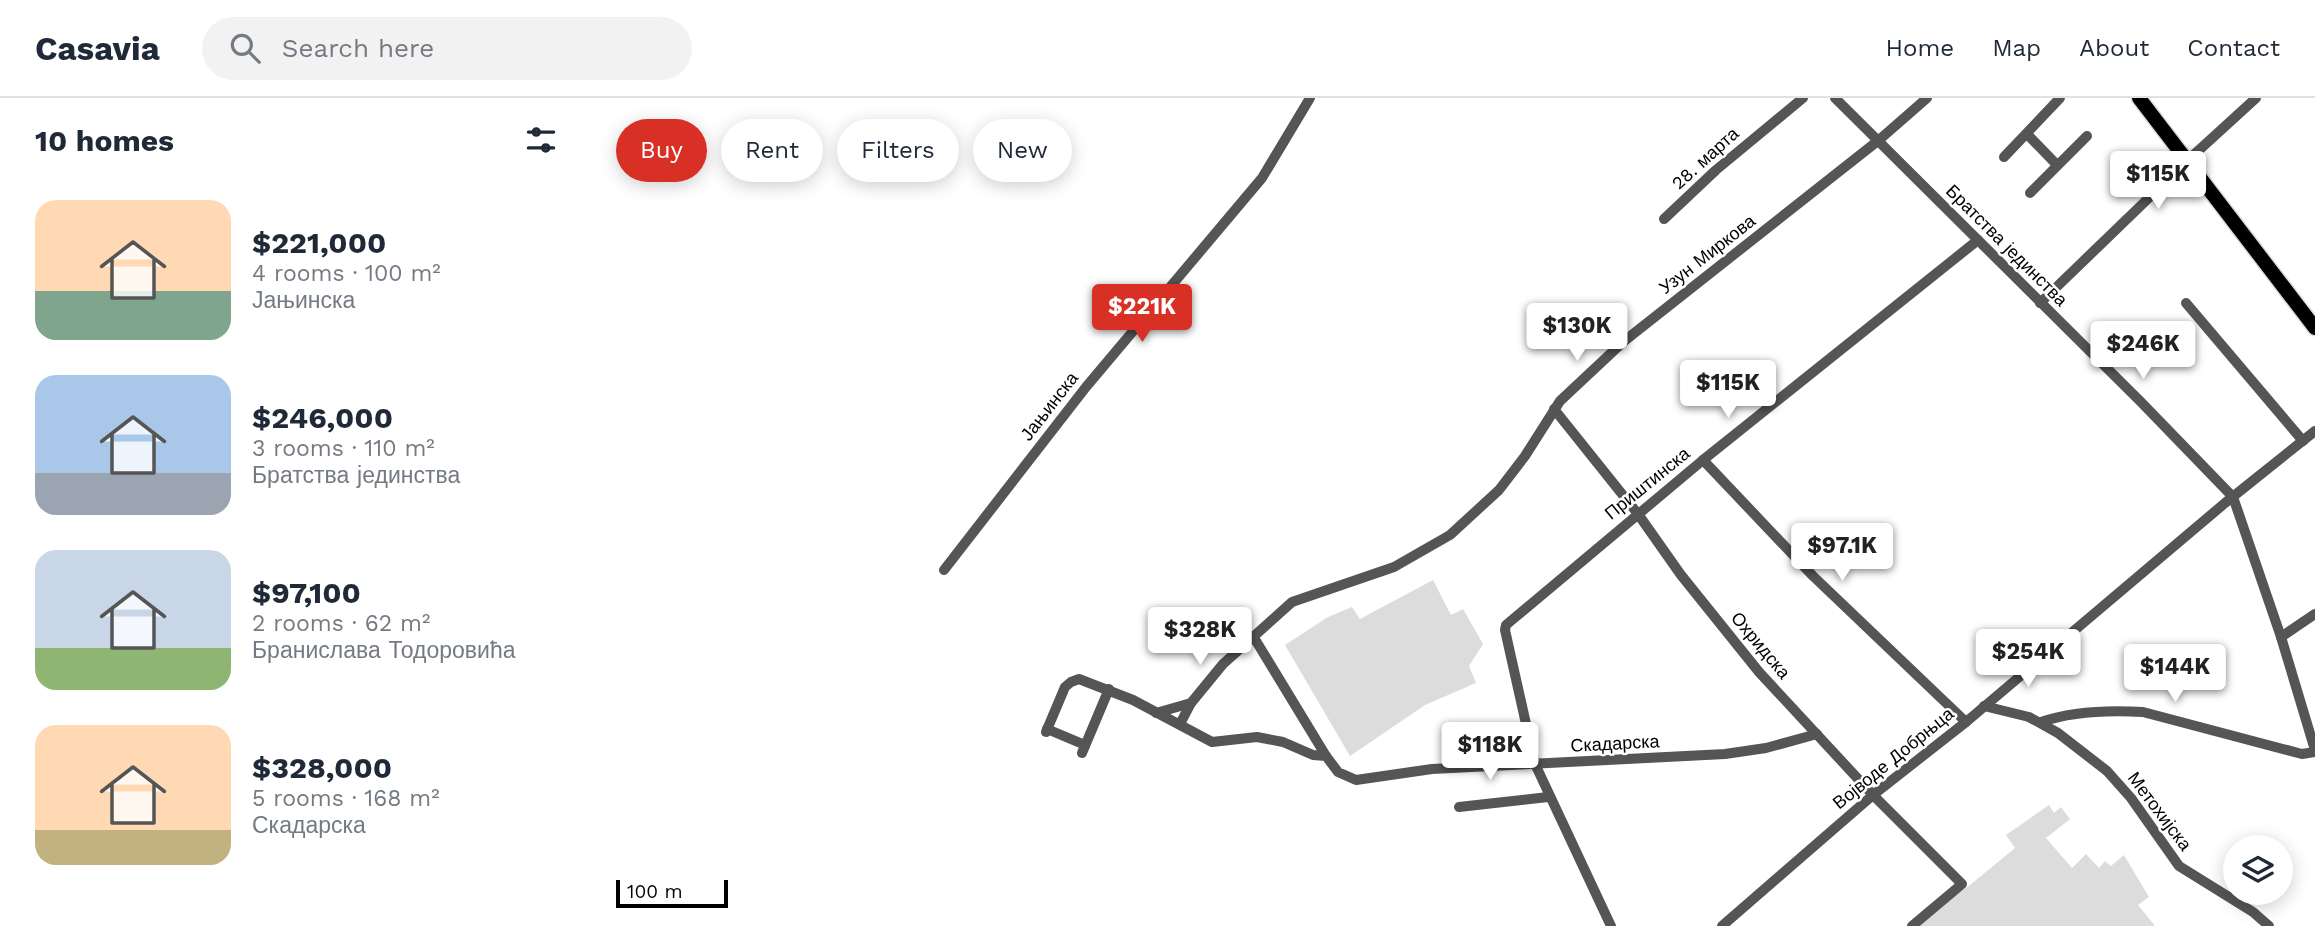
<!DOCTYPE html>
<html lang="en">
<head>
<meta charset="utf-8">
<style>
  body { margin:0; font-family:"Work Sans",sans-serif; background:#f2f2f3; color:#1f2937; height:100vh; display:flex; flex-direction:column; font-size:26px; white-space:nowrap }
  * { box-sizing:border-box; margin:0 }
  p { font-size:23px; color:#747a83 }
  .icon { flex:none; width:38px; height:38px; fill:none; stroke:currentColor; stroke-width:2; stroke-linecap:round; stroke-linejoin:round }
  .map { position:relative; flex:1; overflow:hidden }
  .sheet { display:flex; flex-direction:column; background:#fff; width:595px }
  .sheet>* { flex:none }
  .top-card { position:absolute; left:21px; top:21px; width:665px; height:63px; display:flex; gap:14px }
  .fabs { position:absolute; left:1628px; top:737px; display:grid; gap:14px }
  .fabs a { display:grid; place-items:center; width:70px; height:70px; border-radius:50%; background:#fff; box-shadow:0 4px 18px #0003; font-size:35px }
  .scale { position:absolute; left:21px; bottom:18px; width:112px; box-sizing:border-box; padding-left:7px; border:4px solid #000; border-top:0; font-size:19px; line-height:24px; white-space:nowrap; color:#000; -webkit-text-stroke:5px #fff; paint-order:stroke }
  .price { position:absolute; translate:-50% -60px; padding:0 16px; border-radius:7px; background:#fff; color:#222; font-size:23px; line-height:46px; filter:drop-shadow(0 2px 4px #0008) }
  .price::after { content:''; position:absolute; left:50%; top:42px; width:21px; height:16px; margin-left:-10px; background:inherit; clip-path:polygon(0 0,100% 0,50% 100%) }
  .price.active { background:#d93025; color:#fff }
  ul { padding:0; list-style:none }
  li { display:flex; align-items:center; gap:21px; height:175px; padding:0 35px }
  li span { display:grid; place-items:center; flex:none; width:196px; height:140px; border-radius:21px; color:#555 }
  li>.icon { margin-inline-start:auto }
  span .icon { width:84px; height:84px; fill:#fffc; stroke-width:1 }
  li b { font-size:30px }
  h2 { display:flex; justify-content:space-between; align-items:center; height:84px; padding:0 35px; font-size:30px }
  .pill { padding:0 24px; border-radius:32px; background:#fff; box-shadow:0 4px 18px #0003; font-size:24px; line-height:63px }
  .pill.active { background:#d93025; color:#fff }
  header { display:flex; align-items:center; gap:42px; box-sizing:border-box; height:98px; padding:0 35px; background:#fff; border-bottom:2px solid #e0e1e3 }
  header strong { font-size:33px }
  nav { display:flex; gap:38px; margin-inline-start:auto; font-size:24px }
  .search { width:490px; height:63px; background:#f2f2f3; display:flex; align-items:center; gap:18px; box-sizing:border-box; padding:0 24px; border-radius:38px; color:#747a83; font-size:26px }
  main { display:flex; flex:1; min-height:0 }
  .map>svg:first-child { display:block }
</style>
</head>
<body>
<header>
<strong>Casavia</strong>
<div class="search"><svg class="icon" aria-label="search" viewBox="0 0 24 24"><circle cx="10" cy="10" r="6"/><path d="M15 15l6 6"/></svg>Search here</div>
<nav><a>Home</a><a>Map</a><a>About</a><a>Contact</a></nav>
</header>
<main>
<section class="sheet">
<h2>10 homes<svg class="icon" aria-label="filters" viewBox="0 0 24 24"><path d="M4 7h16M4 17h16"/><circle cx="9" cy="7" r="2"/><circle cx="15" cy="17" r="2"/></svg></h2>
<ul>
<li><span style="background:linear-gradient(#ffd9b3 65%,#7fa58c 0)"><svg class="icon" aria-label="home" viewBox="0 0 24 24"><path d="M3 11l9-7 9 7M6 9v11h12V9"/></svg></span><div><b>$221,000</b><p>4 rooms · 100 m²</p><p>Јањинска</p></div></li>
<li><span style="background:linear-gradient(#a9c7e8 70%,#9aa5b1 0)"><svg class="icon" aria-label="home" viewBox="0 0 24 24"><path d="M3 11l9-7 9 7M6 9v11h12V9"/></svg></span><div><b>$246,000</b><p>3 rooms · 110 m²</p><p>Братства јединства</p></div></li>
<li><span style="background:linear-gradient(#c9d6e8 70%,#8fb573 0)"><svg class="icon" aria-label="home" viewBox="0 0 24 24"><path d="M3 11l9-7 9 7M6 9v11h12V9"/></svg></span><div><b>$97,100</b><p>2 rooms · 62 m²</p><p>Бранислава Тодоровића</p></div></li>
<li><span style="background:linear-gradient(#ffd9b3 75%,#c2b280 0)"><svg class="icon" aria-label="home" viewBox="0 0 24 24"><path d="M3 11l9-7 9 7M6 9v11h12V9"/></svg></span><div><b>$328,000</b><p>5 rooms · 168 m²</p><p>Скадарска</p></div></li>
</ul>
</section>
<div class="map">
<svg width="1720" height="828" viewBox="0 0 1720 828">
  <rect width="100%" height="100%" fill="#fff"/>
  <g fill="#dcdcdc">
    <polygon points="838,482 856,517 868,511 888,546 874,568 881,585 830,607 755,658 690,547 733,519 757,509 765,521"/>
    <polygon points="1454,707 1459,715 1466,709 1475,721 1451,740 1477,770 1491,756 1504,770 1510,763 1516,768 1529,757 1554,799 1543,807 1560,828 1321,828 1343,809 1375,787 1420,750 1411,737"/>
  </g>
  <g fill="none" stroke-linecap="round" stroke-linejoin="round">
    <defs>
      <polyline id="major" points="1544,0 1720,230"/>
    </defs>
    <use href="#major" stroke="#dbdbdb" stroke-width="17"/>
    <g stroke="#555" stroke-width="10">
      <polyline points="1240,0 1545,303 1638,399 1686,539 1720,652"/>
      <polyline points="1432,36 1462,67"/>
      <polyline points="1409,59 1465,0"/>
      <polyline points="1435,95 1492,38"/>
      <polyline points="1069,121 1121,72 1208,0"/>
      <polyline points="1445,205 1592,63 1661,0"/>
      <polyline points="1591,205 1708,343"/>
      <polyline points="959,311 1043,416 1086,477 1164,574 1278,697 1367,786 1317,828"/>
      <polyline points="1108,362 1218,478 1371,624"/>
      <polyline points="349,472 491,289 667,80 715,0"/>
      <polyline points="658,538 731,658"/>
      <polyline points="1686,539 1720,516"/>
      <polyline points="1389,608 1434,619 1463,635 1512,673 1536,700 1584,768 1658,814 1674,828"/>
      <polyline points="561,615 596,605"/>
      <path d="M 1446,624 C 1478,613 1515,612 1548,614 L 1707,656 L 1720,654"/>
      <polyline points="585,626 596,605 628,566 697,504 799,469 855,437 904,392 930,358 965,303 1028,244 1284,42 1332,0"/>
      <polyline points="452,631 490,647"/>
      <polyline points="451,634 470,589 476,584 484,581 538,602 617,644 662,639 688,644 718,657 731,658 743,674 761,682 837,671 1130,656 1171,650 1222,636"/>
      <polyline points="487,655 514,591"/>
      <polyline points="864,709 953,699"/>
      <polyline points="1016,828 940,666 910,532 911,527 1108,362 1383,142"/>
      <polyline points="1127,828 1278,697 1371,624 1630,405 1720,333"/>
    </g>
    <use href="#major" stroke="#000" stroke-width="14"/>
  </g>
  <g text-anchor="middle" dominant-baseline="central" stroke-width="5" stroke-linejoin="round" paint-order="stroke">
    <g font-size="18" fill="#000" stroke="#fff">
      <text transform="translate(1110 60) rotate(-42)">28. марта</text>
      <text transform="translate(1412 147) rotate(45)">Братства јединства</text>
      <text transform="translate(1112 156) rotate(-38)">Узун Миркова</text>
      <text transform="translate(454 308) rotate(-52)">Јањинска</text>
      <text transform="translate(1052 385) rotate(-39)">Приштинска</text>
      <text transform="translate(1166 547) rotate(50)">Охридска</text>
      <text transform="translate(1020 645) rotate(-3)">Скадарска</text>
      <text transform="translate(1298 660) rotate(-39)">Војводе Добрњца</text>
      <text transform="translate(1565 713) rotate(53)">Метохијска</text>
    </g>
  </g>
</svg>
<div class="fabs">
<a><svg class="icon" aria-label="layers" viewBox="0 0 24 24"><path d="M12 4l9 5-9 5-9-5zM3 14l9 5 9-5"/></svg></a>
</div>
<div class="scale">100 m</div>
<b class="price" style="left:1563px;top:113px">$115K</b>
<b class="price active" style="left:547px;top:246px">$221K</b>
<b class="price" style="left:982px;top:265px">$130K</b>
<b class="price" style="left:1548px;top:283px">$246K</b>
<b class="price" style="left:1133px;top:322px">$115K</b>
<b class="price" style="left:1247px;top:485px">$97.1K</b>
<b class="price" style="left:605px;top:569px">$328K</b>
<b class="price" style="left:1433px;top:591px">$254K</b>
<b class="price" style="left:1580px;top:606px">$144K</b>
<b class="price" style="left:895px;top:684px">$118K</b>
<div class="top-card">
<a class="pill active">Buy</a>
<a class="pill">Rent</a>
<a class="pill">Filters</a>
<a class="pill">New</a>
</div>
</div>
</main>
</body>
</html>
